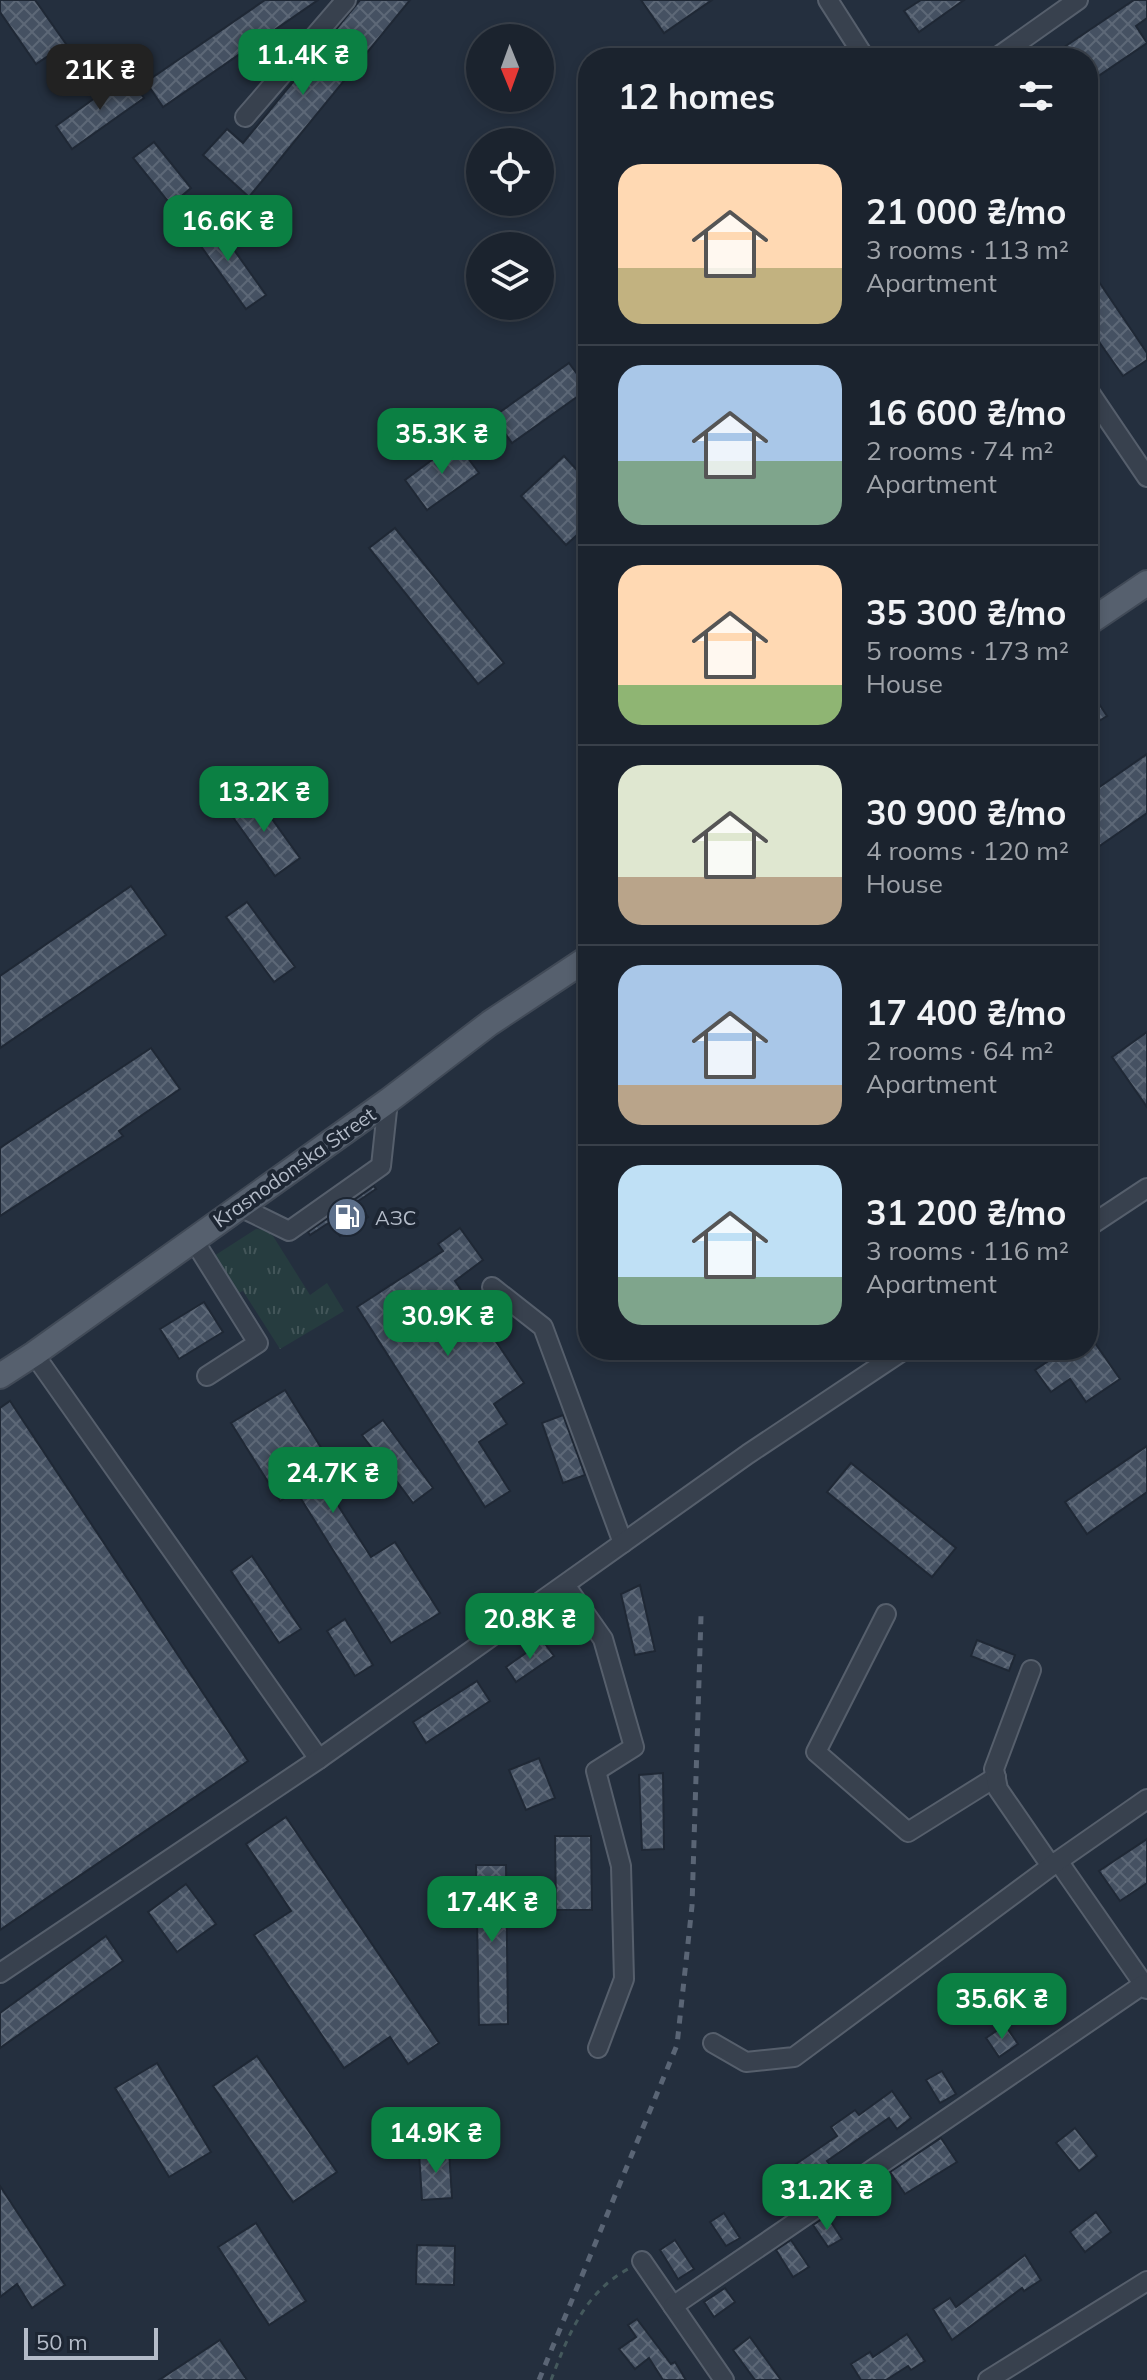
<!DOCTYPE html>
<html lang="en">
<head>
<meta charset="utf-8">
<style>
  body { margin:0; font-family:Mulish,sans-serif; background:#242b36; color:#f1f3f6; height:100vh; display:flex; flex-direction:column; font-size:30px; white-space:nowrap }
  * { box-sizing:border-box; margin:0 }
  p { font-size:26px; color:#a0a4aa }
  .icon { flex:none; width:44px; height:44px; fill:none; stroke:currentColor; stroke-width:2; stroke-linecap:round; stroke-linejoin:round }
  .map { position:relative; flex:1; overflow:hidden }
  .panel { position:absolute; left:578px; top:48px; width:520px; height:1312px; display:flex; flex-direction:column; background:#1b232e; border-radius:32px; box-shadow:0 4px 12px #0003,0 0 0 2px #39404a }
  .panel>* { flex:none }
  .needle { width:52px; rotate:179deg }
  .tools { position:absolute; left:466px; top:24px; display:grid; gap:16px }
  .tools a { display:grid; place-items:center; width:88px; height:88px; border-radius:50%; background:#1b232e; box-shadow:0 4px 12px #0003,0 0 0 2px #39404a; font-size:40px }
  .scale { position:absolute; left:24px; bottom:20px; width:134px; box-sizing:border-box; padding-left:8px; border:4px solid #b4bcc9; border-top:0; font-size:22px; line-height:28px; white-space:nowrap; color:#b4bcc9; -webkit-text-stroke:6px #1d2633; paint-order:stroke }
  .price { position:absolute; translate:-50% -68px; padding:0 18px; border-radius:16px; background:#0b8043; color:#fff; font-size:26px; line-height:52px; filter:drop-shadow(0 2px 4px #0008) }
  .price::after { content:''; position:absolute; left:50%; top:48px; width:24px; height:18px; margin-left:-12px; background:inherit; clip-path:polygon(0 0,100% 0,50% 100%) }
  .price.current { background:#222; color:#fff }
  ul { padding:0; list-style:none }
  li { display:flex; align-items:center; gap:24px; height:200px; padding:0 40px }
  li+li { border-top:2px solid #39404a }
  li span { display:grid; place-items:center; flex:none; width:224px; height:160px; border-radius:24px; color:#555 }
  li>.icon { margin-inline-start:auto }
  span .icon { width:96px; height:96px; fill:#fffc; stroke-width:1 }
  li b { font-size:34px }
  h2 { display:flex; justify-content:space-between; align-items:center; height:96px; padding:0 40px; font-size:34px }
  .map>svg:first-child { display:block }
</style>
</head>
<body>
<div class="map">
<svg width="1147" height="2380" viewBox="0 0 1147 2380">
  <defs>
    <pattern id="grass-tufts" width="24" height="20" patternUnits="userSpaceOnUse" patternTransform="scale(2)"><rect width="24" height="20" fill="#263c3f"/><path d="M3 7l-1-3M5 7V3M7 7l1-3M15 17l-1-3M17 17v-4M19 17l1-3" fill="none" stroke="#435659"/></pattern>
    <pattern id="building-cross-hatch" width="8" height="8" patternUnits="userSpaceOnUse" patternTransform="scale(2)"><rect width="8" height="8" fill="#455162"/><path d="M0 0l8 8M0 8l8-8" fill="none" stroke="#5d6877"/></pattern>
  </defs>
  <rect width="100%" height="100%" fill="#242f3e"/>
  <polygon fill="url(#grass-tufts)" points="256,1229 265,1230 273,1236 310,1295 327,1283 344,1311 280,1349 243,1291 238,1293 214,1256"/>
  <g fill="url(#building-cross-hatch)" stroke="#1f2835" stroke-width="2">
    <polygon points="0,0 35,0 66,44 36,64 0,12"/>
    <polygon points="265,0 318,0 163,107 146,82"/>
    <polygon points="360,0 410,0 249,197 203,155 227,129 243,143"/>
    <polygon points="641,0 712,0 664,33"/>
    <polygon points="921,0 964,0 919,32 904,11"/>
    <polygon points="1134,0 1147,0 1147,18 1136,26 1147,43 1088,83 1088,58 1048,58"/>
    <polygon points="127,75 144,98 72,149 56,126"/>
    <polygon points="154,142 191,188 171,205 133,158"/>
    <polygon points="210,216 266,295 246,309 190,231"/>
    <polygon points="1097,279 1147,353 1147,360 1123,376 1088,326 1088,285"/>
    <polygon points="569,363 588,389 512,443 493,417"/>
    <polygon points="456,442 479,473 427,510 405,480"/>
    <polygon points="564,456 588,482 588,525 566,545 521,496"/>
    <polygon points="395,528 504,663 478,684 369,548"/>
    <polygon points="1088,687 1107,716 1088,728"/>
    <polygon points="1147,754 1147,813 1088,854 1088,795"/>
    <polygon points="252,791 300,858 275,876 227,809"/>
    <polygon points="131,886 166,935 0,1048 0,976"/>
    <polygon points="247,902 295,967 274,982 226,917"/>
    <polygon points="1147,1032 1147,1107 1112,1057"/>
    <polygon points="151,1048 180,1089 119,1131 123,1136 0,1216 0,1148"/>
    <polygon points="374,1186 376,1189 357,1202 368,1217 340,1236 330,1222 310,1235 308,1232"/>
    <polygon points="460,1228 483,1260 455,1281 524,1383 494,1404 507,1424 479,1442 510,1491 485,1507 357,1307 443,1251 438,1244"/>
    <polygon points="204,1302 223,1332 179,1359 160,1329"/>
    <polygon points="1088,1333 1120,1379 1086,1402 1070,1379 1051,1392 1035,1370 1065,1350 1088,1350"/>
    <polygon points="285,1390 330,1462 316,1471 371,1557 395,1542 440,1613 391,1643 296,1491 280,1501 231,1423"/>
    <polygon points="10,1401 248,1761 0,1930 0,1408"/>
    <polygon points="563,1415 585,1475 563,1483 542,1423"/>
    <polygon points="383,1420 433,1488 413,1503 362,1435"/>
    <polygon points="1147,1446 1147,1492 1087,1534 1065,1502"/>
    <polygon points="851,1463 956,1548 932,1577 827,1492"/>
    <polygon points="252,1556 301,1629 279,1643 231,1571"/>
    <polygon points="640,1585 655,1651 635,1655 621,1594"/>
    <polygon points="345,1619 373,1665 355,1676 327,1631"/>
    <polygon points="977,1640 1015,1655 1009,1671 971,1656"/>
    <polygon points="543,1641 554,1656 516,1682 506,1667"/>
    <polygon points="477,1681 490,1701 426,1743 413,1722"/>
    <polygon points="539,1758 555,1798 526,1810 509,1770"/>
    <polygon points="663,1773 664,1849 642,1850 639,1775"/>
    <polygon points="286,1817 439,2043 408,2064 390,2037 344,2068 254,1935 291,1911 246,1844"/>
    <polygon points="555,1836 591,1836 592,1910 556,1910"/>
    <polygon points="1147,1839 1147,1883 1120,1901 1099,1871"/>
    <polygon points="476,1865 506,1865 508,2024 479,2025"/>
    <polygon points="186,1884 216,1924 177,1952 148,1912"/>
    <polygon points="106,1936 123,1961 0,2048 0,2013"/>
    <polygon points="1005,2025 1018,2044 999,2057 986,2038"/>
    <polygon points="257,2056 337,2172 293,2202 213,2086"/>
    <polygon points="157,2063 211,2152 169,2177 115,2088"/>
    <polygon points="942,2071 956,2094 940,2103 926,2080"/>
    <polygon points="892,2091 911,2118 897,2129 889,2118 827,2161 834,2171 811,2187 796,2164 837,2136 831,2127 855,2110 859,2115"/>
    <polygon points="1075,2128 1097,2156 1079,2171 1056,2143"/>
    <polygon points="941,2138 957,2162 905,2194 890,2172"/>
    <polygon points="449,2150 452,2198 422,2200 419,2152"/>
    <polygon points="0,2186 65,2285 32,2308 17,2284 0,2297"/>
    <polygon points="1096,2212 1111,2232 1085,2252 1070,2232"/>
    <polygon points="724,2213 740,2238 726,2246 710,2222"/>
    <polygon points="827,2216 842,2239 828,2247 813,2225"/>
    <polygon points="256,2223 306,2301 269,2325 218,2247"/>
    <polygon points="675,2240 694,2269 678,2279 660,2250"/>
    <polygon points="791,2240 809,2267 793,2277 776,2250"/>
    <polygon points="417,2245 455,2246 454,2285 416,2284"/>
    <polygon points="1025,2255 1041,2280 1024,2291 1022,2288 952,2340 933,2309 950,2298 956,2307"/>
    <polygon points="725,2288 735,2302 714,2317 704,2302"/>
    <polygon points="637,2319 671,2364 675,2362 686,2380 663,2380 649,2358 635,2369 619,2349 636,2337 628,2325"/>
    <polygon points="907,2334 925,2361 911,2370 908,2366 886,2380 861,2380 851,2364 870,2352 873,2357"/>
    <polygon points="750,2337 781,2380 755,2380 733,2350"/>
    <polygon points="220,2340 247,2380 159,2380"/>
  </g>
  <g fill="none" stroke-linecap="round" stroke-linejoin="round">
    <defs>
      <g id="minor">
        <polyline points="828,0 865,58"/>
        <polyline points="996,58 1078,0"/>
        <polyline points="245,117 346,0"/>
        <polyline points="1088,390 1147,477"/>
        <polyline points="240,1207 289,1231 381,1166 388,1101"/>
        <polyline points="1088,1227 1147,1188"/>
        <polyline points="193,1239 258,1343 207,1376"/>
        <polyline points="492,1287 543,1327 623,1543"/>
        <polyline points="34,1354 319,1759"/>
        <polyline points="565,1585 603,1639 634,1747 596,1771 621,1866 624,1979 598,2048"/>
        <polyline points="886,1614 816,1752 908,1832 996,1777"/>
        <polyline points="1031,1670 994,1769 998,1789 1051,1866"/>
        <polyline points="1058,1861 1147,1989"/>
        <polyline points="0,1973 319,1759 748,1454 904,1350"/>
        <polyline points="713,2043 746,2062 794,2057 1058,1861 1147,1799"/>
        <polyline points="642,2261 724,2380"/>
        <polyline points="673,2306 1144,1984"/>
        <polyline points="988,2380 1147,2281"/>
      </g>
      <g id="major">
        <polyline points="1088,623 1147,583"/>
        <polyline points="0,1376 34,1354 388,1101 490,1023 588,958"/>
      </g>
    </defs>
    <use href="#minor" stroke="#565f6c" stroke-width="22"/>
    <use href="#major" stroke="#414a57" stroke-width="28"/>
    <path stroke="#44595c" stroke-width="3" stroke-dasharray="6 6" stroke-linecap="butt" d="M 551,2380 C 568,2336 584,2293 628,2269"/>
    <use href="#minor" stroke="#38414e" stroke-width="18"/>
    <use href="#major" stroke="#56606e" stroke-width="24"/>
    <polyline stroke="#5a6575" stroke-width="5" stroke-dasharray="8 8" stroke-linecap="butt" points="539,2380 677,2045 692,1906 701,1616"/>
  </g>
  <defs>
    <symbol id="fuel-disc" viewBox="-11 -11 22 22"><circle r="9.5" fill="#5c6f8a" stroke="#1d2633"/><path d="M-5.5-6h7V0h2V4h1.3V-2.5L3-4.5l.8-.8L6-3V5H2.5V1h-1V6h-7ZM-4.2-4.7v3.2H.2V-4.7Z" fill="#fff"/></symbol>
  </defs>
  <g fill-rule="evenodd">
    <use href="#fuel-disc" x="325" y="1195" width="44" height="44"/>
  </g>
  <g text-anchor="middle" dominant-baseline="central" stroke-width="8" stroke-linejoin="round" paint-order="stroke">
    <g font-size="20" fill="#b4bcc9" stroke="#1d2633">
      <text transform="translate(294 1167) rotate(-35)">Krasnodonska Street</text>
    </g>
    <g font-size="20" fill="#b4bcc9" stroke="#1d2633" text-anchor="start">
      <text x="375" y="1217">АЗС</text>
    </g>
  </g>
</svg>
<div class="tools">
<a><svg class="needle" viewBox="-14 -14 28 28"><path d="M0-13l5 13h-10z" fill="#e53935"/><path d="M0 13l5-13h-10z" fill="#a0a4aa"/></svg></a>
<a><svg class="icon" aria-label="locate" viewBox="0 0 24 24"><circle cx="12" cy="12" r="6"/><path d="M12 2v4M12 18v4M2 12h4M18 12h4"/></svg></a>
<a><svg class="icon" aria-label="layers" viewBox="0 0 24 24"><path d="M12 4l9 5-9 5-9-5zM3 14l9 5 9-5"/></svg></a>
</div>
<div class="scale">50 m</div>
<b class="price" style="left:303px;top:97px">11.4K ₴</b>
<b class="price current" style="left:100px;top:112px">21K ₴</b>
<b class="price" style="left:228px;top:263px">16.6K ₴</b>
<b class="price" style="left:442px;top:476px">35.3K ₴</b>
<b class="price" style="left:264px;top:834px">13.2K ₴</b>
<b class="price" style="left:448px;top:1358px">30.9K ₴</b>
<b class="price" style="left:333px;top:1515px">24.7K ₴</b>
<b class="price" style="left:530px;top:1661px">20.8K ₴</b>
<b class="price" style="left:492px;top:1944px">17.4K ₴</b>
<b class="price" style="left:1002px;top:2041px">35.6K ₴</b>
<b class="price" style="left:436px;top:2175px">14.9K ₴</b>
<b class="price" style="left:827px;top:2232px">31.2K ₴</b>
<section class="panel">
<h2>12 homes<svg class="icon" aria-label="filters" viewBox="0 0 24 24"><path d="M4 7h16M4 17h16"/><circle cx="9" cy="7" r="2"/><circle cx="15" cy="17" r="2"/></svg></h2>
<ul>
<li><span style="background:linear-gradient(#ffd9b3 65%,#c2b280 0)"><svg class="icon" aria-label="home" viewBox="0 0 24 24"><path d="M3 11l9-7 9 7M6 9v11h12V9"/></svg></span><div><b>21 000 ₴/mo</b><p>3 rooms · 113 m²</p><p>Apartment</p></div></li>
<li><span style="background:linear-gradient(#a9c7e8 60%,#7fa58c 0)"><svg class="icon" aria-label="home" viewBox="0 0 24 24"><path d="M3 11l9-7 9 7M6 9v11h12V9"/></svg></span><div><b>16 600 ₴/mo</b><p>2 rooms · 74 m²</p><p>Apartment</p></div></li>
<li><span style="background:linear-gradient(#ffd9b3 75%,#8fb573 0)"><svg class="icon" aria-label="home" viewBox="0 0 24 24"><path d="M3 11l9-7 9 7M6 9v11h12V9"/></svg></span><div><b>35 300 ₴/mo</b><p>5 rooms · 173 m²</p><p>House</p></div></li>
<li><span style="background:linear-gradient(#dfe7d0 70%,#b9a48a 0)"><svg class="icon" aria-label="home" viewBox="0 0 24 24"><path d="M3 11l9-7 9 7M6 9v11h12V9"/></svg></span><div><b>30 900 ₴/mo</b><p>4 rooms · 120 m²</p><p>House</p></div></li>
<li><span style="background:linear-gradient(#a9c7e8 75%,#b9a48a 0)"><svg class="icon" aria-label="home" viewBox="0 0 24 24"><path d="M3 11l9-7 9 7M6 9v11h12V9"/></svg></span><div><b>17 400 ₴/mo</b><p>2 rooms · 64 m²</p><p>Apartment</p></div></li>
<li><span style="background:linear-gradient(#bfe0f5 70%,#7fa58c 0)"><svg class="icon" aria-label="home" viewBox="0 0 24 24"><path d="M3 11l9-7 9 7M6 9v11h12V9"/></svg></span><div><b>31 200 ₴/mo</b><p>3 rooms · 116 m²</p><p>Apartment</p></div></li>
</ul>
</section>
</div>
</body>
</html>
